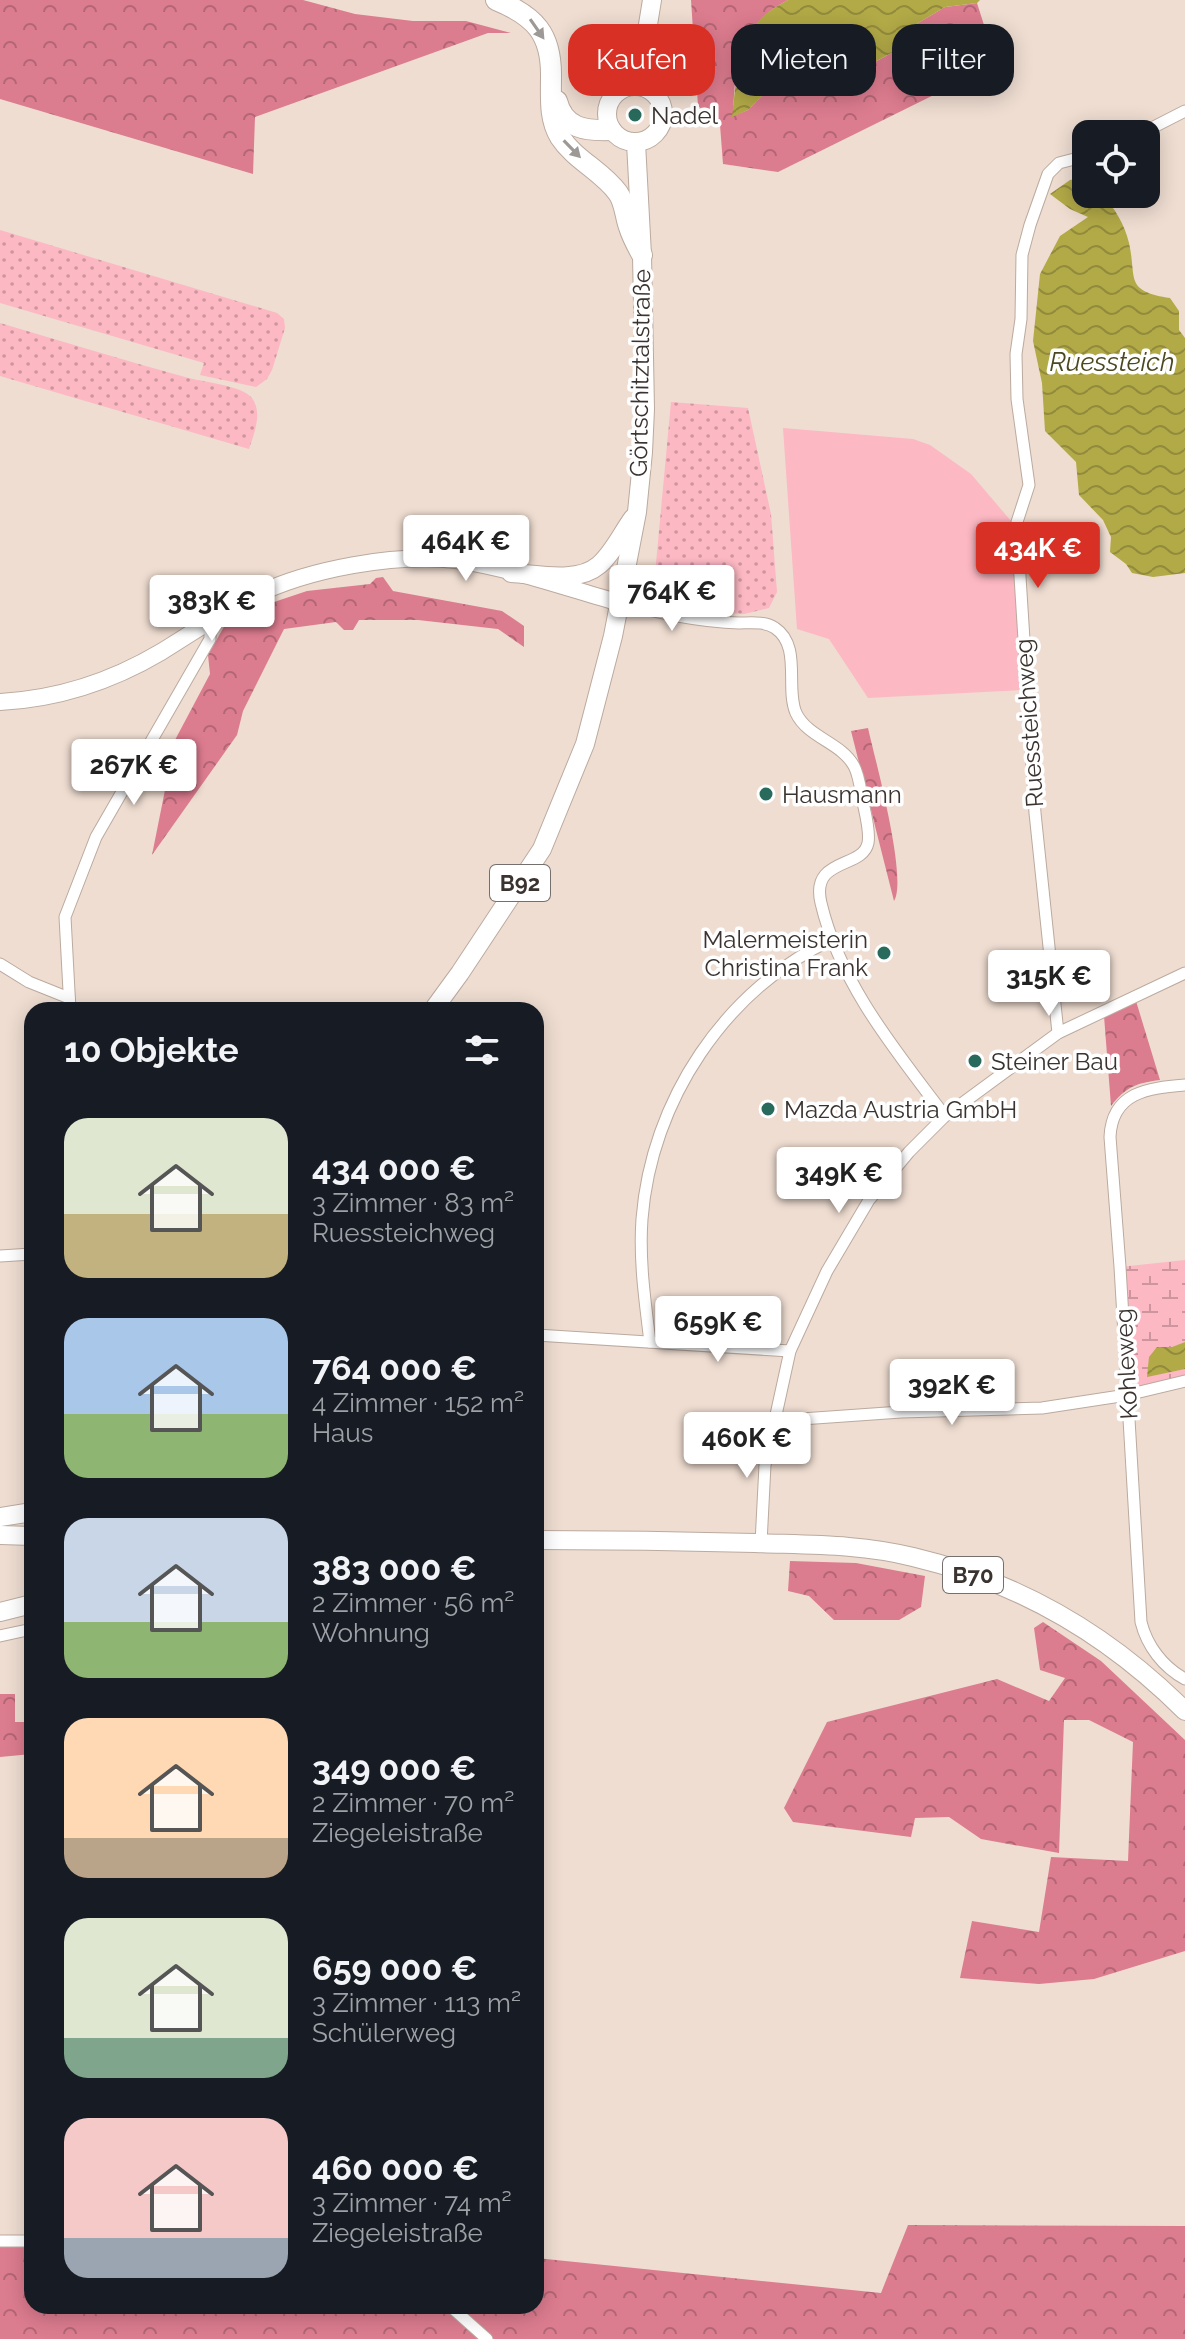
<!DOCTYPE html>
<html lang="de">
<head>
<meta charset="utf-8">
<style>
  body { margin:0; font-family:Raleway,sans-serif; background:#242831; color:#f1f3f6; height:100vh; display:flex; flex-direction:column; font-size:30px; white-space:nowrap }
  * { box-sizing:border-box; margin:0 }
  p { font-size:26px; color:#9ea1a6 }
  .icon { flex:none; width:44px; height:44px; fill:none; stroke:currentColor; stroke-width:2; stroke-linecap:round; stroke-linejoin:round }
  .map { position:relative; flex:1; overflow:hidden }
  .details { position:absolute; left:24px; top:1002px; width:520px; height:1312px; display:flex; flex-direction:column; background:#171b24; border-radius:24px; box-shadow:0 4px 20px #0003 }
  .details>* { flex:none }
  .banner { position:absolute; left:568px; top:24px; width:496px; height:72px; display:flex; gap:16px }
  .fabs { position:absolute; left:1072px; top:120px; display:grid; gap:16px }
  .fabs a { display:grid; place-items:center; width:88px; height:88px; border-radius:16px; background:#171b24; box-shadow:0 4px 20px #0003; font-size:40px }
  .price { position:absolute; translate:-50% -68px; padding:0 18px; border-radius:8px; background:#fff; color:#222; font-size:26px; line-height:52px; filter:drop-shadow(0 2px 4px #0008) }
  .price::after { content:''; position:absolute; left:50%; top:48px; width:24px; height:18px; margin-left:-12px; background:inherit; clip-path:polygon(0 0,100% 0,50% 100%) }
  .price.on { background:#d93025; color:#fff }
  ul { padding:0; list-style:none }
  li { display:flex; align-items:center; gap:24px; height:200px; padding:0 40px }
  li span { display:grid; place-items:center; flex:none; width:224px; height:160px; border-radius:24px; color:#555 }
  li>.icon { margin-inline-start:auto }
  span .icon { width:96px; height:96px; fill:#fffc; stroke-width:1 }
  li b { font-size:34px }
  h2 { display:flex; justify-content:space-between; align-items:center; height:96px; padding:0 40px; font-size:34px }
  .chip { padding:0 28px; border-radius:24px; background:#171b24; box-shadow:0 4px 20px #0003; font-size:28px; line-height:72px }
  .chip.on { background:#d93025; color:#fff }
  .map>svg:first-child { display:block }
</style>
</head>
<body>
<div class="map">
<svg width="1185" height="2339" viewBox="0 0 1185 2339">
  <defs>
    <pattern id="grass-dots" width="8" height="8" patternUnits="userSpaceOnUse" patternTransform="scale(2)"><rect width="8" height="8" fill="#fcb8c3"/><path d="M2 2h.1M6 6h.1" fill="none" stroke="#cd969f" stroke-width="1.8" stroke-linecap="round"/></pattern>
    <pattern id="forest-crowns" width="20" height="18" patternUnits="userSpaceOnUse" patternTransform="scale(2)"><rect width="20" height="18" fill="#dc7c8f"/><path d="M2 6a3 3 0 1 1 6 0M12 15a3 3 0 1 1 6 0" fill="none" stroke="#b36675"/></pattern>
    <pattern id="wetland-marsh" width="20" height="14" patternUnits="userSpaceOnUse" patternTransform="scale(2)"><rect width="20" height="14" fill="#fcb8c3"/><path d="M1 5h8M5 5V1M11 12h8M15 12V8" fill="none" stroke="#cd969f"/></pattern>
    <pattern id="water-waves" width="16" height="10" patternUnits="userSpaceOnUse" patternTransform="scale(2)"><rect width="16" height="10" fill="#b2a947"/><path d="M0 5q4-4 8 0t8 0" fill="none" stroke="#928a3c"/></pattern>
  </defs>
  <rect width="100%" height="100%" fill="#efddd1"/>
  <g fill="url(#grass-dots)">
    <polygon points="0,230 277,313 284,319 285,328 272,370 267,379 256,387 200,375 204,363 0,303"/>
    <path d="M 0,323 C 62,341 123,360 185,377 C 202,382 238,385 250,396 C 264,410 254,434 249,449 L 0,376 Z"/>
    <polygon points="671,402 748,408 771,514 777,592 769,608 744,614 684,609 662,603 655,574"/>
  </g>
  <g fill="url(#forest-crowns)">
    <polygon points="0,0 303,0 355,14 413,21 466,21 511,33 488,33 255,117 253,174 0,99"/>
    <path d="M 691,0 L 788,0 C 738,25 735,66 733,116 L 748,110 L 794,63 L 812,96 L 897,50 L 918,23 L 945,7 L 977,3 L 992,50 L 952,86 L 778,172 L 723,164 L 720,125 L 698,106 Z"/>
    <polygon points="383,577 393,591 502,611 524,626 524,647 498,629 418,620 359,620 353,630 344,630 336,622 284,629 243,711 237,735 152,855 175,740 210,674 208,655 225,625 259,607 307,591 370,584 376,578"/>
    <path d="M 868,728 C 875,759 908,879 894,901 L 851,731 Z"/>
    <path d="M 1136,1001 L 1160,1080 C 1136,1083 1126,1087 1111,1106 L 1104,1016 Z"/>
    <polygon points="790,1561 856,1563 925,1576 921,1607 899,1620 834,1620 809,1596 788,1591"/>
    <polygon points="1043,1622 1101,1661 1185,1740 1185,1951 1094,1979 1039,1984 960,1978 972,1921 1039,1932 1051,1857 1128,1861 1133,1742 1089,1720 1064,1720 1059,1853 981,1839 949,1817 915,1818 911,1837 793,1822 784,1808 827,1722 997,1679 1049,1701 1065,1678 1040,1670 1034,1628"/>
    <polygon points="0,1694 15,1694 15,1722 32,1722 32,1754 0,1757"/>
    <polygon points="908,2225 1185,2226 1185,2339 0,2339 0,2238 32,2237 32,2306 536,2306 536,2258 881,2293"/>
  </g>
  <polygon fill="url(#wetland-marsh)" points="1185,1260 1185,1342 1173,1347 1147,1376 1185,1369 1185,1381 1127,1395 1120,1267"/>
  <polygon fill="#fcb8c3" points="783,428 913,439 930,445 971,474 1011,521 1022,690 868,698 829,639 797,629"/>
  <g fill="url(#water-waves)">
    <path d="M 788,0 L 980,0 L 977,3 L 945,7 L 918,23 L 897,50 L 811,96 L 794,64 L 748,110 L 732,117 C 739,64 734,27 788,0 Z"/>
    <path d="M 1081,178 L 1086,182 L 1086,194 L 1102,194 C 1115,209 1124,223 1129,243 C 1137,279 1124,291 1170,298 L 1179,311 L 1179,330 L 1185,338 L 1185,573 L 1153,577 L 1132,573 L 1126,564 L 1110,552 L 1111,537 L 1103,520 L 1079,495 L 1076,462 L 1045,431 L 1042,383 L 1033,341 L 1040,274 L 1060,236 L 1088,217 L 1070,209 L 1050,194 L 1070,180 Z"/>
    <polygon points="1185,1342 1185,1369 1147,1377 1149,1357 1157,1347 1172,1347"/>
  </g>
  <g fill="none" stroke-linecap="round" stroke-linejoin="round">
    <defs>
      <g id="minor">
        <polyline points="1140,134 1185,111"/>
        <path d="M 620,603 C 660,613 699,622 739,623 C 750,623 765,621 775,628 C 802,646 785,688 796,713 C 808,738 841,742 854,766 C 860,777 861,795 864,807 C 866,816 870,833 868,843 C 863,869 810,857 821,903 C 840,984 896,1051 945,1116"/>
        <polyline points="0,964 29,982 69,998"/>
        <polyline points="70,1010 65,917 96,837 210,639 210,621"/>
        <polyline points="1058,1033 1035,813 1018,545 1017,522 1029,485 1017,399 1016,354 1021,319 1022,255 1030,225 1048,174 1059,163 1086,156"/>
        <path d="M 1185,1085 C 1148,1088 1112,1092 1110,1137 L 1120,1267 L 1141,1622 C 1147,1646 1163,1667 1185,1679"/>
        <polyline points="0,1256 32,1254"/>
        <polyline points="536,1335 790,1351"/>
        <path d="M 650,1342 C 645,1301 639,1260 642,1219 C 651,1101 725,989 833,939"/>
        <polyline points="773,1421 901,1412 1042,1408 1127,1395 1185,1381"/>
        <polyline points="761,1543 765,1465 790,1351 827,1271 869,1200 909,1152 945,1116 1058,1033 1185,973"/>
        <polyline points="0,1636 32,1629"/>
        <polyline points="0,2241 32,2241"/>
        <polyline points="450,2306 487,2339"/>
      </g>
      <path id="secondary" d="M 0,702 C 57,699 112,681 161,652 C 192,633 222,612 254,596 C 308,569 396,553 456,560 C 511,568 567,588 620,603"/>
      <g id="primary">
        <circle cx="635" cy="114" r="28"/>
        <polyline points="638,86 652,0"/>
        <path d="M 511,573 C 537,574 577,584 599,565 C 613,553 622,533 633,518"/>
        <polyline points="433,1010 460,973 542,849 585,744 613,636 637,512 643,452 645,409 642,255 636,143"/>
        <polyline points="0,1517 32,1512"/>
        <polyline points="0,1535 32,1536"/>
        <path d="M 536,1540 C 609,1540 682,1541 755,1543 C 809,1545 861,1544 913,1557 C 1019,1582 1108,1634 1185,1711"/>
        <polyline points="0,1612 32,1604"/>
      </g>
      <g id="motorway">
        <path d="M 496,0 C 535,16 552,34 551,78 C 551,98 549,119 560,137 C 575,160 602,171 618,193 C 625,203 625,216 629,227 C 632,237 637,246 642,255"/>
        <path d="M 557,101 C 564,129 586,131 611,130"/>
      </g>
    </defs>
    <use href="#minor" stroke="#bbaa9f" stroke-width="13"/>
    <use href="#secondary" stroke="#bbaa9f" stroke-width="18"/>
    <use href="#primary" stroke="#bbaa9f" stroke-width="20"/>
    <use href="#motorway" stroke="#bbaa9f" stroke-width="22"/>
    <use href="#minor" stroke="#fff" stroke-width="11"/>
    <use href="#secondary" stroke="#fff" stroke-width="16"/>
    <use href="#primary" stroke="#fff" stroke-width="18"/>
    <use href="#motorway" stroke="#fff" stroke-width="20"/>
  </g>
  <defs><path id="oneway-solid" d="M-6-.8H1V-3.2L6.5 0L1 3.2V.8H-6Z" transform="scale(2)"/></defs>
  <g fill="#9c9997">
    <use href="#oneway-solid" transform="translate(537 29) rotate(55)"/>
    <use href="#oneway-solid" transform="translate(572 149) rotate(46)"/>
  </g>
  <g fill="#286b5c" stroke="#fff" stroke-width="3">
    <circle cx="635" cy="115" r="8"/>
    <circle cx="766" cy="794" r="8"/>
    <circle cx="884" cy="953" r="8"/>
    <circle cx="975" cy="1061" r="8"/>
    <circle cx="768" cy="1109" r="8"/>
  </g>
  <g text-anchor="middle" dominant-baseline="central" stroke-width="7" stroke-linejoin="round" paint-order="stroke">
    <g fill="#fff" stroke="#75706d" stroke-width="2">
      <rect x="490" y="865" width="60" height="36" rx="6"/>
      <rect x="943" y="1557" width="60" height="36" rx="6"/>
    </g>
    <g font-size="22" font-weight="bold" fill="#3a332f">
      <text x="520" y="883">B92</text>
      <text x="973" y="1575">B70</text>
    </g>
    <g font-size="24" fill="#3a332f" stroke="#fff" text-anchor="start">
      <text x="651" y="115">Nadel</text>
      <text x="782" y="794">Hausmann</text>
      <text x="868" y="939" text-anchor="end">Malermeisterin<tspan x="868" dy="28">Christina Frank</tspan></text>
      <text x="991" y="1061">Steiner Bau</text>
      <text x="784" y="1109">Mazda Austria GmbH</text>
    </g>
    <g font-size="24" fill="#3a332f" stroke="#fff">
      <text transform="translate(640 373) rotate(-89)">Görtschitztalstraße</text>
      <text transform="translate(1029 723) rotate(-94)">Ruessteichweg</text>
      <text transform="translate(1126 1364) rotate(-93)">Kohleweg</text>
    </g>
    <g font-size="26" font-style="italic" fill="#4c4820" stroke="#fff">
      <text x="1112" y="362">Ruessteich</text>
    </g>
  </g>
</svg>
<div class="fabs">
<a><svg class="icon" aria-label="locate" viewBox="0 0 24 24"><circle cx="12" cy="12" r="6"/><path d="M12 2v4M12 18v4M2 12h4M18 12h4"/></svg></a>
</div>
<b class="price" style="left:466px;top:583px">464K €</b>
<b class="price on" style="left:1038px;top:590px">434K €</b>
<b class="price" style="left:672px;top:633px">764K €</b>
<b class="price" style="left:212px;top:643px">383K €</b>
<b class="price" style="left:134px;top:807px">267K €</b>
<b class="price" style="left:1049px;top:1018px">315K €</b>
<b class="price" style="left:839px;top:1215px">349K €</b>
<b class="price" style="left:718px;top:1364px">659K €</b>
<b class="price" style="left:952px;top:1427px">392K €</b>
<b class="price" style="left:747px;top:1480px">460K €</b>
<div class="banner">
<a class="chip on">Kaufen</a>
<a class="chip">Mieten</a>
<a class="chip">Filter</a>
</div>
<section class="details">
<h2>10 Objekte<svg class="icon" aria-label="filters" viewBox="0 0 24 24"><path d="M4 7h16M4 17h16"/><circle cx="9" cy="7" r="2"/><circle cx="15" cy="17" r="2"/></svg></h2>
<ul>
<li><span style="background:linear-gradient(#dfe7d0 60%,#c2b280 0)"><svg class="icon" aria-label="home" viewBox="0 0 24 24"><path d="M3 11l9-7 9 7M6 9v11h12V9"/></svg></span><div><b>434 000 €</b><p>3 Zimmer · 83 m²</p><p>Ruessteichweg</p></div></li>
<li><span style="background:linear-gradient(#a9c7e8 60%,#8fb573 0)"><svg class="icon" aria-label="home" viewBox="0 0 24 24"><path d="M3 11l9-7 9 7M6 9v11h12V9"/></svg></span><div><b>764 000 €</b><p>4 Zimmer · 152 m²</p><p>Haus</p></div></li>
<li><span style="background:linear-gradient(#c9d6e8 65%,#8fb573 0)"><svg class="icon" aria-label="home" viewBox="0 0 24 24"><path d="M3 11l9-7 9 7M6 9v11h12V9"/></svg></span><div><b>383 000 €</b><p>2 Zimmer · 56 m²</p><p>Wohnung</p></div></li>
<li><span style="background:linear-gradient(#ffd9b3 75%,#b9a48a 0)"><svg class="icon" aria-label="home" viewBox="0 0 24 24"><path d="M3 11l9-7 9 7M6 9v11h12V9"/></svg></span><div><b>349 000 €</b><p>2 Zimmer · 70 m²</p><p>Ziegeleistraße</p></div></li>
<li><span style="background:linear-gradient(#dfe7d0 75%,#7fa58c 0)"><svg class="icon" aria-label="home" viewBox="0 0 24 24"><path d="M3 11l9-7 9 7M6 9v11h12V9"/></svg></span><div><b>659 000 €</b><p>3 Zimmer · 113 m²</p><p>Schülerweg</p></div></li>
<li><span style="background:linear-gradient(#f6c9c9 75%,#9aa5b1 0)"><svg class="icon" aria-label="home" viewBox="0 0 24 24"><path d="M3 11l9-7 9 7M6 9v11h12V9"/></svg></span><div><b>460 000 €</b><p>3 Zimmer · 74 m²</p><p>Ziegeleistraße</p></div></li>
</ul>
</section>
</div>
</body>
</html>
